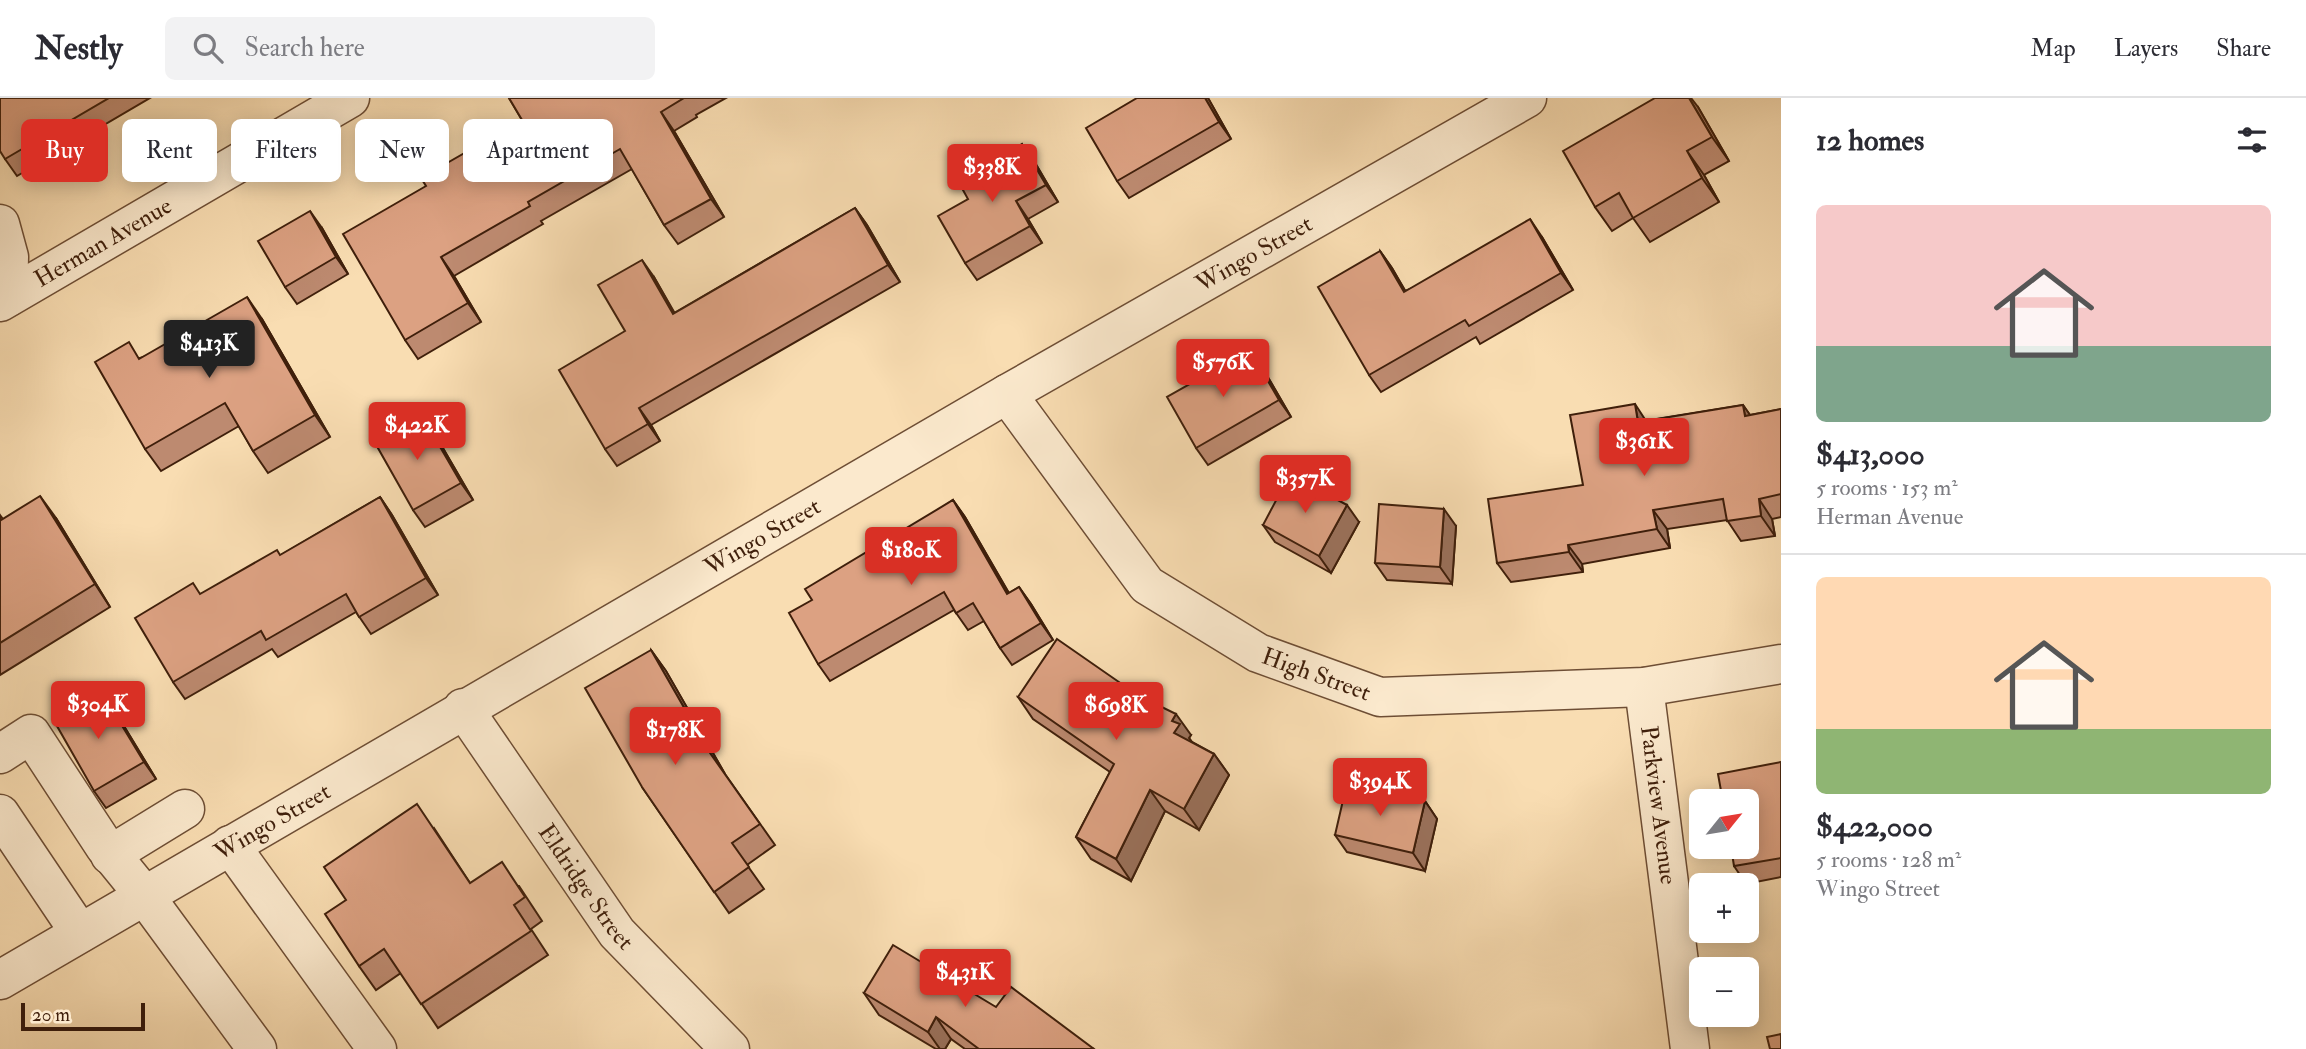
<!DOCTYPE html>
<html lang="en">
<head>
<meta charset="utf-8">
<style>
  body { margin:0; font-family:"IM FELL Double Pica",serif; background:#f2f2f3; color:#2b2b33; height:100vh; display:flex; flex-direction:column; font-size:26px; white-space:nowrap }
  * { box-sizing:border-box; margin:0 }
  p { font-size:23px; color:#7c7c81 }
  .icon { flex:none; width:38px; height:38px; fill:none; stroke:currentColor; stroke-width:2; stroke-linecap:round; stroke-linejoin:round }
  .map { position:relative; flex:1; overflow:hidden }
  .side { display:flex; flex-direction:column; background:#fff; width:525px }
  .side>* { flex:none }
  .top-card { position:absolute; left:21px; top:21px; width:665px; height:63px; display:flex; gap:14px }
  .needle { width:46px; rotate:60deg }
  .controls { position:absolute; left:1689px; top:691px; display:grid; gap:14px }
  .controls a { display:grid; place-items:center; width:70px; height:70px; border-radius:10px; background:#fff; box-shadow:0 4px 18px #0003; font-size:35px }
  .scale { position:absolute; left:21px; bottom:18px; width:124px; box-sizing:border-box; padding-left:7px; border:4px solid #3f1f0b; border-top:0; font-size:19px; line-height:24px; white-space:nowrap; color:#3f1f0b; -webkit-text-stroke:5px #fbe9cd; paint-order:stroke }
  .price { position:absolute; translate:-50% -60px; padding:0 16px; border-radius:7px; background:#d93025; color:#fff; font-size:23px; line-height:46px; filter:drop-shadow(0 2px 4px #0008) }
  .price::after { content:''; position:absolute; left:50%; top:42px; width:21px; height:16px; margin-left:-10px; background:inherit; clip-path:polygon(0 0,100% 0,50% 100%) }
  .price.selected { background:#222; color:#fff }
  ul { padding:0; list-style:none }
  li { display:grid; align-content:center; gap:14px; height:371px; padding:0 35px }
  li+li { border-top:2px solid #e1e1e2 }
  li span { display:grid; place-items:center; height:217px; border-radius:10px; color:#555 }
  li>.icon { margin-inline-start:auto }
  span .icon { width:126px; height:126px; fill:#fffc; stroke-width:1 }
  li b { font-size:30px }
  h2 { display:flex; justify-content:space-between; align-items:center; height:84px; padding:0 35px; font-size:30px }
  .pill { padding:0 24px; border-radius:10px; background:#fff; box-shadow:0 4px 18px #0003; font-size:24px; line-height:63px }
  .pill.selected { background:#d93025; color:#fff }
  header { display:flex; align-items:center; gap:42px; box-sizing:border-box; height:98px; padding:0 35px; background:#fff; border-bottom:2px solid #e1e1e2 }
  header strong { font-size:33px }
  nav { display:flex; gap:38px; margin-inline-start:auto; font-size:24px }
  .search { width:490px; height:63px; background:#f2f2f3; display:flex; align-items:center; gap:18px; box-sizing:border-box; padding:0 24px; border-radius:10px; color:#7c7c81; font-size:26px }
  main { display:flex; flex:1; min-height:0 }
  .map>svg:first-child { display:block }
</style>
</head>
<body>
<header>
<strong>Nestly</strong>
<div class="search"><svg class="icon" aria-label="search" viewBox="0 0 24 24"><circle cx="10" cy="10" r="6"/><path d="M15 15l6 6"/></svg>Search here</div>
<nav><a>Map</a><a>Layers</a><a>Share</a></nav>
</header>
<main>
<div class="map">
<svg width="1781" height="951" viewBox="0 0 1781 951">
  <rect width="100%" height="100%" fill="#f9ddb2"/>
  <filter id="stains"><feTurbulence type="fractalNoise" baseFrequency=".00286" numOctaves="4"/><feColorMatrix values="0 0 0 0 .2 0 0 0 0 .09 0 0 0 0 .02 0 0 0 .5 -.17"/></filter>
  <radialGradient id="worn" r=".72"><stop offset=".6" stop-color="#630" stop-opacity="0"/><stop offset="1" stop-color="#630" stop-opacity=".3"/></radialGradient>
  <g fill="none" stroke-linecap="round" stroke-linejoin="round">
    <defs>
      <g id="minor">
        <polyline points="0,126 9,159 8,199"/>
        <path id="s1" d="M 0,204 L 350,0"/>
        <path id="s2" d="M 1007,296 L 1147,487 L 1258,555 L 1380,599 L 1644,589 L 1781,566"/>
        <path id="s3" d="M 1644,589 L 1690,951"/>
        <path id="s4" d="M 463,610 L 617,835 L 730,951"/>
        <polyline points="0,656 31,636 105,749 144,797 257,951"/>
        <polyline points="0,716 80,835"/>
        <polyline points="230,747 377,951"/>
        <polyline points="110,757 185,711"/>
        <path id="s5" d="M 0,882 L 1007,296 L 1527,0"/>
      </g>
    </defs>
    <use href="#minor" stroke="#6e4e35" stroke-width="41"/>
    <use href="#minor" stroke="#fbe9cd" stroke-width="38"/>
  </g>
  <g fill="#bd8a70" stroke="#3f1f0b" stroke-width="2">
    <polygon points="0,0 150,0 17,78 5,61"/>
    <polygon points="509,0 726,0 696,17 697,19 674,33 724,119 678,146 664,127 632,71 541,123 543,126 454,178 481,224 418,261 405,242 426,88 522,22"/>
    <polygon points="1208,0 1231,41 1129,100 1117,83"/>
    <polygon points="1698,9 1729,63 1704,77 1719,104 1650,144 1633,120 1612,133 1595,109"/>
    <polygon points="1022,46 1034,63 1058,104 1028,121 1042,145 977,182 965,165 968,101"/>
    <polygon points="855,110 867,127 900,184 651,327 660,343 617,368 605,351 625,233 654,179 674,215"/>
    <polygon points="322,130 348,176 297,206 285,189"/>
    <polygon points="1542,139 1573,192 1480,246 1476,239 1381,294 1369,277 1380,153 1392,170 1405,193"/>
    <polygon points="262,221 330,339 268,375 253,353 239,328 161,373 145,351 140,260"/>
    <polygon points="1262,269 1291,319 1208,367 1196,350"/>
    <polygon points="1743,307 1750,317 1781,311 1781,419 1772,421 1775,438 1741,443 1727,422 1667,431 1670,450 1582,466 1583,474 1511,484 1497,465 1583,387 1646,323"/>
    <polygon points="433,333 473,402 425,429 413,412"/>
    <polygon points="380,399 392,417 438,497 371,536 356,514 278,559 272,551 185,601 173,584 201,496 281,457"/>
    <polygon points="953,402 965,419 1009,495 1019,489 1031,506 1053,542 1012,567 1000,550 984,523 968,532 954,512 830,583 818,566 812,502"/>
    <polygon points="0,417 3,421 56,420 110,509 0,577"/>
    <polygon points="1359,424 1331,475 1275,444 1263,427"/>
    <polygon points="1456,428 1452,486 1387,482 1375,465"/>
    <polygon points="651,552 666,573 725,676 775,747 747,767 764,791 729,815 642,689"/>
    <polygon points="101,593 113,610 156,681 106,710 94,693"/>
    <polygon points="1018,599 1191,637 1189,640 1192,644 1214,656 1229,677 1199,732 1165,713 1131,783 1091,761 1076,739 1110,674 1033,621"/>
    <polygon points="1781,664 1781,779 1746,786 1734,768"/>
    <polygon points="1425,703 1437,721 1425,773 1347,754 1335,737"/>
    <polygon points="434,730 470,785 519,788 542,823 531,831 548,857 438,930 401,875 376,892 359,868 346,802"/>
    <polygon points="864,895 996,909 1094,951 965,951 951,941 945,951 936,951 879,917"/>
  </g>
  <g fill="#9a715b" stroke="#3f1f0b" stroke-width="2">
    <polygon points="1205,0 1208,0 1231,41 1219,24"/>
    <polygon points="1689,0 1691,0 1698,9 1729,63 1712,39"/>
    <polygon points="661,14 674,33 724,119 711,101"/>
    <polygon points="1022,46 1034,63 1058,104 1046,87"/>
    <polygon points="1687,53 1704,77 1719,104 1702,80"/>
    <polygon points="1016,103 1028,121 1042,145 1030,128"/>
    <polygon points="855,110 867,127 900,184 888,167"/>
    <polygon points="310,113 322,130 348,176 336,159"/>
    <polygon points="1530,121 1542,139 1573,192 1561,175"/>
    <polygon points="1380,153 1392,170 1416,211 1404,194"/>
    <polygon points="441,159 454,178 481,224 468,205"/>
    <polygon points="642,162 654,179 685,233 673,216"/>
    <polygon points="247,199 262,221 330,339 315,317"/>
    <polygon points="1250,252 1262,269 1291,319 1279,302"/>
    <polygon points="1635,306 1648,326 1638,324"/>
    <polygon points="1743,307 1757,327 1745,318"/>
    <polygon points="639,310 651,327 660,343 648,326"/>
    <polygon points="421,316 433,333 473,402 461,385"/>
    <polygon points="40,398 56,420 110,509 95,486"/>
    <polygon points="380,399 392,417 438,497 426,480"/>
    <polygon points="1759,401 1772,421 1775,438 1761,418"/>
    <polygon points="953,402 965,419 1019,513 1007,496"/>
    <polygon points="1347,407 1359,424 1331,475 1319,458"/>
    <polygon points="1444,411 1456,428 1452,486 1440,469"/>
    <polygon points="1653,412 1667,431 1670,450 1657,431"/>
    <polygon points="1568,447 1582,466 1583,474 1569,454"/>
    <polygon points="1019,489 1031,506 1053,542 1041,525"/>
    <polygon points="651,552 666,573 725,676 710,655"/>
    <polygon points="101,593 113,610 156,681 144,664"/>
    <polygon points="1176,616 1191,637 1189,640 1195,648 1174,635 1172,623"/>
    <polygon points="1214,656 1229,677 1199,732 1184,711"/>
    <polygon points="1150,692 1165,713 1131,783 1116,761"/>
    <polygon points="1425,703 1437,721 1425,773 1413,755"/>
    <polygon points="936,919 951,941 945,951 940,951 928,934"/>
  </g>
  <g fill="#dca182" stroke="#3f1f0b" stroke-width="2">
    <polygon points="0,0 109,0 5,61 0,53"/>
    <polygon points="509,0 684,0 661,14 711,101 664,127 620,51 528,104 530,108 441,159 468,205 405,242 343,136 426,88 421,80 522,22"/>
    <polygon points="1137,0 1205,0 1219,24 1117,83 1086,30"/>
    <polygon points="1655,0 1689,0 1712,39 1687,53 1702,80 1633,120 1619,95 1595,109 1563,53"/>
    <polygon points="1022,46 1046,87 1016,103 1030,128 965,165 938,118 968,101 958,83"/>
    <polygon points="855,110 888,167 639,310 648,326 605,351 559,272 625,233 598,187 642,162 673,216"/>
    <polygon points="310,113 336,159 285,189 258,143"/>
    <polygon points="1530,121 1561,175 1469,228 1465,222 1369,277 1318,189 1380,153 1404,194"/>
    <polygon points="247,199 315,317 253,353 225,305 145,351 95,264 129,244 139,261"/>
    <polygon points="1250,252 1279,302 1196,350 1167,299"/>
    <polygon points="1635,306 1638,324 1743,307 1745,318 1781,311 1781,396 1759,401 1761,418 1727,423 1723,401 1653,412 1657,431 1568,447 1569,454 1497,465 1488,401 1583,387 1570,317"/>
    <polygon points="421,316 461,385 413,412 374,343"/>
    <polygon points="1290,376 1347,407 1319,458 1263,427"/>
    <polygon points="40,398 95,486 0,545 0,420 1,422"/>
    <polygon points="380,399 426,480 359,519 346,496 266,542 261,533 173,584 135,520 193,485 200,496 277,452 280,457"/>
    <polygon points="953,402 1007,496 1019,489 1041,525 1000,550 973,505 956,515 944,494 818,566 789,515 812,502 805,491"/>
    <polygon points="1379,406 1444,411 1440,469 1375,465"/>
    <polygon points="1057,541 1139,598 1176,616 1172,623 1180,626 1174,635 1214,656 1184,711 1150,692 1116,761 1076,739 1114,666 1018,599"/>
    <polygon points="651,552 710,655 760,726 732,745 749,769 714,794 642,689 585,590"/>
    <polygon points="101,593 144,664 94,693 53,621"/>
    <polygon points="1781,664 1781,760 1734,768 1731,749 1746,749 1746,704 1723,704 1718,676"/>
    <polygon points="1347,685 1425,703 1413,755 1335,737"/>
    <polygon points="417,706 470,785 502,764 525,799 514,807 531,833 421,906 384,851 359,868 325,816 346,802 324,769"/>
    <polygon points="893,847 996,909 1011,889 1094,951 979,951 936,919 928,934 864,895"/>
    <polygon points="1781,936 1781,951 1770,951 1767,939"/>
  </g>
  <g text-anchor="middle" dominant-baseline="central" stroke-width="5" stroke-linejoin="round" paint-order="stroke">
    <g font-size="24" fill="#3f1f0b" stroke="#fbe9cd">
      <text stroke="none"><textPath href="#s1" startOffset="119">Herman Avenue</textPath></text>
      <text stroke="none"><textPath href="#s5" startOffset="1449">Wingo Street</textPath></text>
      <text stroke="none"><textPath href="#s5" startOffset="882">Wingo Street</textPath></text>
      <text stroke="none"><textPath href="#s2" startOffset="429">High Street</textPath></text>
      <text stroke="none"><textPath href="#s3" startOffset="119">Parkview Avenue</textPath></text>
      <text stroke="none"><textPath href="#s5" startOffset="315">Wingo Street</textPath></text>
      <text stroke="none"><textPath href="#s4" startOffset="217">Eldridge Street</textPath></text>
    </g>
  </g>
  <rect width="100%" height="100%" filter="url(#stains)"/>
  <rect width="100%" height="100%" fill="url(#worn)"/>
</svg>
<div class="controls">
<a><svg class="needle" viewBox="-14 -14 28 28"><path d="M0-13l5 13h-10z" fill="#e53935"/><path d="M0 13l5-13h-10z" fill="#7c7c81"/></svg></a>
<a>+</a>
<a>−</a>
</div>
<div class="scale">20 m</div>
<b class="price" style="left:992px;top:106px">$338K</b>
<b class="price selected" style="left:209px;top:282px">$413K</b>
<b class="price" style="left:1223px;top:301px">$576K</b>
<b class="price" style="left:417px;top:364px">$422K</b>
<b class="price" style="left:1644px;top:380px">$361K</b>
<b class="price" style="left:1305px;top:417px">$357K</b>
<b class="price" style="left:911px;top:489px">$180K</b>
<b class="price" style="left:98px;top:643px">$304K</b>
<b class="price" style="left:1116px;top:644px">$698K</b>
<b class="price" style="left:675px;top:669px">$178K</b>
<b class="price" style="left:1380px;top:720px">$394K</b>
<b class="price" style="left:965px;top:911px">$431K</b>
<div class="top-card">
<a class="pill selected">Buy</a>
<a class="pill">Rent</a>
<a class="pill">Filters</a>
<a class="pill">New</a>
<a class="pill">Apartment</a>
</div>
</div>
<section class="side">
<h2>12 homes<svg class="icon" aria-label="filters" viewBox="0 0 24 24"><path d="M4 7h16M4 17h16"/><circle cx="9" cy="7" r="2"/><circle cx="15" cy="17" r="2"/></svg></h2>
<ul>
<li><span style="background:linear-gradient(#f6c9c9 65%,#7fa58c 0)"><svg class="icon" aria-label="home" viewBox="0 0 24 24"><path d="M3 11l9-7 9 7M6 9v11h12V9"/></svg></span><div><b>$413,000</b><p>5 rooms · 153 m²</p><p>Herman Avenue</p></div></li>
<li><span style="background:linear-gradient(#ffd9b3 70%,#8fb573 0)"><svg class="icon" aria-label="home" viewBox="0 0 24 24"><path d="M3 11l9-7 9 7M6 9v11h12V9"/></svg></span><div><b>$422,000</b><p>5 rooms · 128 m²</p><p>Wingo Street</p></div></li>
</ul>
</section>
</main>
</body>
</html>
